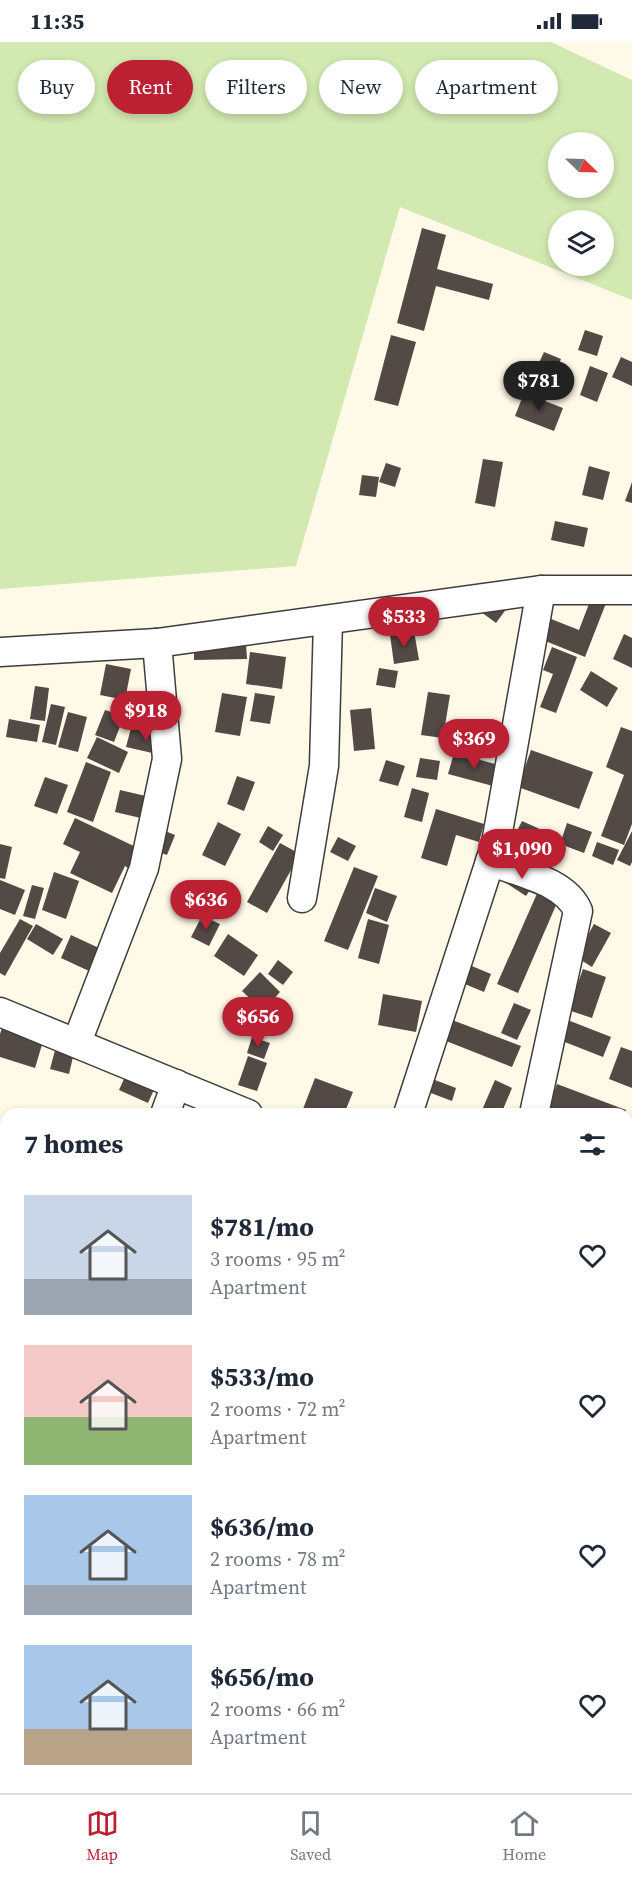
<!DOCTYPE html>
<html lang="en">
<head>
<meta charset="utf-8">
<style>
  body { margin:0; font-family:"Source Serif 4",serif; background:#f6f6f7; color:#1f2937; height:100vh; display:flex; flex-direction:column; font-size:22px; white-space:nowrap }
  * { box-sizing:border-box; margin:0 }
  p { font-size:20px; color:#747a83 }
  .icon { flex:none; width:33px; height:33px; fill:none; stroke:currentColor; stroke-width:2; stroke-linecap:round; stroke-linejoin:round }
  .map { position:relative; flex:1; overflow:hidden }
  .details { position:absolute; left:0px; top:1066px; width:633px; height:686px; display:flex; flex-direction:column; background:#fff; border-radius:18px 18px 0 0; box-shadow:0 3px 9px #0003 }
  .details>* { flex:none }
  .guide { position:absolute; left:18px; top:18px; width:597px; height:54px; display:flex; gap:12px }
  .needle { width:39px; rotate:113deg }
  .fabs { position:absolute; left:548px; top:90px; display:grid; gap:12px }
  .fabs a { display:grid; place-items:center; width:66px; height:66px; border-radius:50%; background:#fff; box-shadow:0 3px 9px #0003; font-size:30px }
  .price { position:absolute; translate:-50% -51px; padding:0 14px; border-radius:21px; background:#bb2133; color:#fff; font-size:20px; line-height:39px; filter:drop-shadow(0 2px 3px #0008) }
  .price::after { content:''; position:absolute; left:50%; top:36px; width:18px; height:14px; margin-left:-9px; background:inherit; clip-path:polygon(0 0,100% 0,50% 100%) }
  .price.active { background:#222; color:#fff }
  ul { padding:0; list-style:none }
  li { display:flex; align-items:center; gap:18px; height:150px; padding:0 24px }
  li span { display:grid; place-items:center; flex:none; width:168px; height:120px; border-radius:0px; color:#555 }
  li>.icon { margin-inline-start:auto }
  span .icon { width:72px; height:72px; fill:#fffc; stroke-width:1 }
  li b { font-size:26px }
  h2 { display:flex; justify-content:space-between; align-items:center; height:72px; padding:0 24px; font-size:26px }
  .tag { padding:0 21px; border-radius:27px; background:#fff; box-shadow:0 3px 9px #0003; font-size:21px; line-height:54px }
  .tag.active { background:#bb2133; color:#fff }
  .status { display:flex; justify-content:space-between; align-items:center; height:42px; padding:0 30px; background:#fff; direction:ltr }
  .status svg { height:16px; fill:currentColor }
  .tab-bar { display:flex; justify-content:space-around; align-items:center; height:84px; border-top:2px solid #e0e1e3; background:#fff; font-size:16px; color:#747a83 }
  .tab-bar a { display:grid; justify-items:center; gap:3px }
  .tab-bar .active { color:#bb2133 }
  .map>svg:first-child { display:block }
</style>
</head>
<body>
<div class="status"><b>11:35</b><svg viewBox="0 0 49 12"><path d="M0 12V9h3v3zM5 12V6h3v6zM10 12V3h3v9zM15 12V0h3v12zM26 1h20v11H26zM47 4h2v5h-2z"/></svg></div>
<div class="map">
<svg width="632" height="1751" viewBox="0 0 632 1751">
  <rect width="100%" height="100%" fill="#fff9e7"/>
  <path fill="#d2e9b1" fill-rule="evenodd" d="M 0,0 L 551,0 L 632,38 L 632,258 L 400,165 L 296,524 L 0,547 ZM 558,100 L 603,100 L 603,146 L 558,146 ZM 558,178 L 603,178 L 603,224 L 558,224 Z"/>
  <g fill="#534a46">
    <polygon points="422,186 446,193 437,227 493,242 489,258 436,244 424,289 397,281"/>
    <polygon points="585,288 603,294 597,314 578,308"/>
    <polygon points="391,293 416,300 398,364 374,358"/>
    <polygon points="544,310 561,317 549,344 532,336"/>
    <polygon points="621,315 632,320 632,344 612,335"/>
    <polygon points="590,324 608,331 597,360 580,353"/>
    <polygon points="524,351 563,366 554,389 515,374"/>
    <polygon points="483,417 503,420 495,465 475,461"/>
    <polygon points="386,421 401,426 395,445 379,440"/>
    <polygon points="589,424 610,430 603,458 582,453"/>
    <polygon points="362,433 379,435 376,455 359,453"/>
    <polygon points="632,440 632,461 625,459"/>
    <polygon points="555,479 588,486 584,505 551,498"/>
    <polygon points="595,546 610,551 585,615 538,596 546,575 579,588"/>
    <polygon points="507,566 496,581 477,567"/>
    <polygon points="414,589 419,618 394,622 390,593"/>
    <polygon points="624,592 632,596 632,626 613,617"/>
    <polygon points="246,601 247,617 194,618 194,603"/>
    <polygon points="552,605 577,615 556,671 540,665 553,632 543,628"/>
    <polygon points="250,610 286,615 282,647 246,642"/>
    <polygon points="106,622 131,627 125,658 100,653"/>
    <polygon points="379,626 398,629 395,646 376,643"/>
    <polygon points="591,629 618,646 607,665 580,648"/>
    <polygon points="35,644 49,646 45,679 30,677"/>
    <polygon points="428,650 450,653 443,696 421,693"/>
    <polygon points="222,651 247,655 240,694 215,690"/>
    <polygon points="255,651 275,654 270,682 250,679"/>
    <polygon points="147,659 172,666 167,685 142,679"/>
    <polygon points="51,662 65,665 56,703 42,700"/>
    <polygon points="371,666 375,707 354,709 350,668"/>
    <polygon points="105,668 124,674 114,700 95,693"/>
    <polygon points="68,670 87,675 78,710 58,705"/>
    <polygon points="9,677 40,683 37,700 6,695"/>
    <polygon points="621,685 632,689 632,782 624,803 601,794 624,733 606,725"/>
    <polygon points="131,686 165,694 161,713 126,705"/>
    <polygon points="97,695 128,710 119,731 87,716"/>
    <polygon points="531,708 593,730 579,767 518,745"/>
    <polygon points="454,711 499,723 493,744 448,732"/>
    <polygon points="420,716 440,719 437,738 416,735"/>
    <polygon points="386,718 405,724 398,744 379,739"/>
    <polygon points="86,720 111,730 93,780 67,770"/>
    <polygon points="237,734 255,740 244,769 227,762"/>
    <polygon points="45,735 68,743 57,772 34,764"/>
    <polygon points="412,746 429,751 422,780 404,775"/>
    <polygon points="120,748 150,755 145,777 115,770"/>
    <polygon points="436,767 484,782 479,800 456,793 447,824 421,816"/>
    <polygon points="75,776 138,806 128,826 125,824 112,851 70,831 80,810 63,802"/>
    <polygon points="522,779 553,793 546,809 514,795"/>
    <polygon points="218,780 241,792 225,824 202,813"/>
    <polygon points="567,781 592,790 584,811 560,802"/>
    <polygon points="268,784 283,793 273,809 259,800"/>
    <polygon points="158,786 175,793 167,813 150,807"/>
    <polygon points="632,789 632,820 630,824 617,818"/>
    <polygon points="338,795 356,804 348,819 330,810"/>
    <polygon points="597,800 619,808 613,823 592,814"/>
    <polygon points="280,801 300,812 267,871 247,860"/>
    <polygon points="0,802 12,805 5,837 0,836"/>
    <polygon points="518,822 538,836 526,854 506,841"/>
    <polygon points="354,825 378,834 348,908 324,899"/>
    <polygon points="54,830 79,839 66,877 42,868"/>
    <polygon points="0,838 25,848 15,873 0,867"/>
    <polygon points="543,838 563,847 518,951 497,942"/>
    <polygon points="32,843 44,846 35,877 23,874"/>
    <polygon points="375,846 397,854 387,880 366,871"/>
    <polygon points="202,874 220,882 209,904 191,895"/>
    <polygon points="20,877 33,884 5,934 0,931 0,911"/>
    <polygon points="368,877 389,883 379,922 358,916"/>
    <polygon points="36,882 63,897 53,913 27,897"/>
    <polygon points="594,882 611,891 592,925 576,915"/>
    <polygon points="228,892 258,913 244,934 214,914"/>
    <polygon points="71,893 114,913 104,936 61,916"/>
    <polygon points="278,918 293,930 283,943 268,932"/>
    <polygon points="467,922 491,932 484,950 460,940"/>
    <polygon points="583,927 606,935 592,976 568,968"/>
    <polygon points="260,930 280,950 263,969 242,949"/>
    <polygon points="383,952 422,959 416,990 378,983"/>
    <polygon points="514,961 531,968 517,998 501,991"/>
    <polygon points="6,973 47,986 35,1026 0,1015 0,992"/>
    <polygon points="444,975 521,1004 512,1025 436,995"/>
    <polygon points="560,975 611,995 603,1015 552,995"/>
    <polygon points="252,995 270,1001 264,1017 247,1011"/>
    <polygon points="58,997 76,1002 69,1032 50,1027"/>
    <polygon points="621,1005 632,1009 632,1046 609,1037"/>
    <polygon points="248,1014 267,1021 257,1049 238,1043"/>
    <polygon points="128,1028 157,1041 148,1061 119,1048"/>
    <polygon points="427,1035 456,1046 452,1059 423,1048"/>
    <polygon points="315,1036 353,1050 344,1072 318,1072 303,1067"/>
    <polygon points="495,1038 512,1046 501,1072 482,1068"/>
    <polygon points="557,1042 626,1068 624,1072 545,1072"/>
    <polygon points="110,1067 123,1072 108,1072"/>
    <polygon points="6,1146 6,1215 0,1228 0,1159"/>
    <polygon points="629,1162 632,1163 632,1188 627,1186"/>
    <polygon points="632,1202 632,1228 627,1226 627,1212"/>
    <polygon points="627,1228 632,1230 632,1247 627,1260"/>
    <polygon points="6,1231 6,1259 0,1256 0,1243"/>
    <polygon points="627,1263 632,1264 632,1295 627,1294"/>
    <polygon points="627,1317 632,1320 632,1336 627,1345"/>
    <polygon points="0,1354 6,1357 6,1392 0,1389"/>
    <polygon points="627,1440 632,1442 632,1465 627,1463"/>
    <polygon points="0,1635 6,1637 6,1656 0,1671"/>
    <polygon points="632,1651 632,1690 627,1688 627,1663"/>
    <polygon points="627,1741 632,1743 632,1751 602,1751 604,1746 627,1746"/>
    <polygon points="118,1746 140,1746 138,1751 116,1751"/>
    <polygon points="143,1746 166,1746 169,1747 168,1751 142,1751"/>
    <polygon points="308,1746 334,1746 333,1751 307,1751"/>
    <polygon points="461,1746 484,1746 482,1751 459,1751"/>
    <polygon points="487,1746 510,1746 508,1751 485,1751"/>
    <polygon points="380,1747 381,1751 366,1751 366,1750"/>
  </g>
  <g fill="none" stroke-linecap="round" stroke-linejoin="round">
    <defs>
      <g id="minor">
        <polyline points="0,610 157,601 541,548 632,548"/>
        <path d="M 490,819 C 519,831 566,839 578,869 L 534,1072"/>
        <polyline points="302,856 324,724 328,578"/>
        <polyline points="0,970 248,1072"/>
        <polyline points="77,1000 144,826 167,717 157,601"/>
        <polyline points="165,1072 176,1042"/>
        <polyline points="408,1072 496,801 541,548"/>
        <polyline points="627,1203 632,1204"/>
        <polyline points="627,1382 632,1385"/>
        <polyline points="0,1458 6,1458"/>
        <polyline points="627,1546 632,1547"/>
        <polyline points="627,1636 632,1629"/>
        <polyline points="627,1725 632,1725"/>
        <polyline points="54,1751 56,1746"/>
        <polyline points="222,1751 223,1746"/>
        <polyline points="397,1751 398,1746"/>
        <polyline points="581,1751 582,1746"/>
      </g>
    </defs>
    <use href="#minor" stroke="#3d3d3d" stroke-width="31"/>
    <use href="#minor" stroke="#fff" stroke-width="28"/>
  </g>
</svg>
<div class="fabs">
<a><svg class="needle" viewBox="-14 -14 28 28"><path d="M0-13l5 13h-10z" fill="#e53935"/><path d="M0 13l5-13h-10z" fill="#747a83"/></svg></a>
<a><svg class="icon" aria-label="layers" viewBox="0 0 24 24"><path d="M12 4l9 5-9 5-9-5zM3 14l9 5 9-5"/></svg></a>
</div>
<b class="price active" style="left:539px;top:370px">$781</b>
<b class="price" style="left:404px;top:606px">$533</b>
<b class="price" style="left:146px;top:700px">$918</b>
<b class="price" style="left:474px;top:728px">$369</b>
<b class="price" style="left:522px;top:838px">$1,090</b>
<b class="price" style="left:206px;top:889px">$636</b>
<b class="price" style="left:258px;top:1006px">$656</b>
<div class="guide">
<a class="tag">Buy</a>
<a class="tag active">Rent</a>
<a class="tag">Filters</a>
<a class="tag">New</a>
<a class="tag">Apartment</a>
</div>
<section class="details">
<h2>7 homes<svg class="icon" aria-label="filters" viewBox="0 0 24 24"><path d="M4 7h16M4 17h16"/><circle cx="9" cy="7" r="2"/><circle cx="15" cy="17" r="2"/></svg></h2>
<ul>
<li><span style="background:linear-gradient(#c9d6e8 70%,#9aa5b1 0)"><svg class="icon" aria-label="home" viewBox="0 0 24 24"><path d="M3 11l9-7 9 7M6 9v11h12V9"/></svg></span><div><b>$781/mo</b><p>3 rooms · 95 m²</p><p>Apartment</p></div><svg class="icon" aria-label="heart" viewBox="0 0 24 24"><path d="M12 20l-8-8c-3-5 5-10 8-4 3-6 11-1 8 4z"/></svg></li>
<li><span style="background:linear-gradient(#f6c9c9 60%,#8fb573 0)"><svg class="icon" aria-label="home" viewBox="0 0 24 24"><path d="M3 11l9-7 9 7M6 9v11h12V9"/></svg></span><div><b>$533/mo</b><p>2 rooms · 72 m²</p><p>Apartment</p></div><svg class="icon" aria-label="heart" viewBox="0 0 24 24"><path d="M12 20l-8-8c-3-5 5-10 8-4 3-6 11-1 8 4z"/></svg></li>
<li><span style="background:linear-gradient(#a9c7e8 75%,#9aa5b1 0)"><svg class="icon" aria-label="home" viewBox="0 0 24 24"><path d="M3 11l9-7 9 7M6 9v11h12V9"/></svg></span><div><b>$636/mo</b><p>2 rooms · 78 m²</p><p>Apartment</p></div><svg class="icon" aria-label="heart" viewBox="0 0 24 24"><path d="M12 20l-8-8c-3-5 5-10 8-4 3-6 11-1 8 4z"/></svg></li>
<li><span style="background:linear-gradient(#a9c7e8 70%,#b9a48a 0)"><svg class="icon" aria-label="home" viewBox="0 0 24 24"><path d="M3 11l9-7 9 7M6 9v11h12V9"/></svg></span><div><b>$656/mo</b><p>2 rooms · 66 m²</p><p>Apartment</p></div><svg class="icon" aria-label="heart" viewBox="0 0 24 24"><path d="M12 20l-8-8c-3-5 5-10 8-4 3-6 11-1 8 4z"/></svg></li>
</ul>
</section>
</div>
<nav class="tab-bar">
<a class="active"><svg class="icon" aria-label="map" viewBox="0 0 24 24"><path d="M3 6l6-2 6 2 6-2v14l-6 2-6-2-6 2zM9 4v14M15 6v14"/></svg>Map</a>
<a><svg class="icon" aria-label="saved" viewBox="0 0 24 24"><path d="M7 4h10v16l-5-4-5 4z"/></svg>Saved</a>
<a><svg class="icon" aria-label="home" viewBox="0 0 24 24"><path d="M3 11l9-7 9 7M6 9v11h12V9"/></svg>Home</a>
</nav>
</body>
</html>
